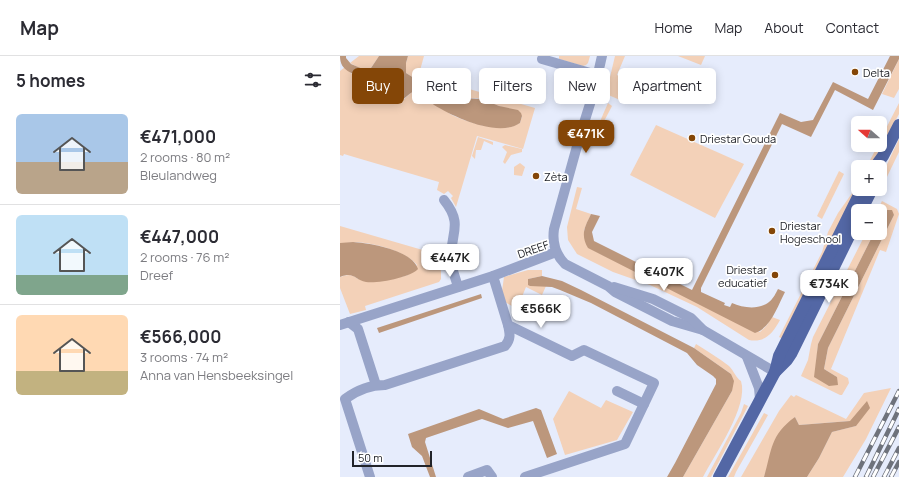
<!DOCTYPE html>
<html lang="en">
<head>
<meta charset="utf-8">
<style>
  body { margin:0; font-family:Manrope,sans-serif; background:#f7f7f7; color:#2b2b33; height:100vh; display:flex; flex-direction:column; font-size:15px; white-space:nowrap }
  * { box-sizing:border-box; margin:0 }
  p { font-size:13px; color:#7c7c81 }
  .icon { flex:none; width:22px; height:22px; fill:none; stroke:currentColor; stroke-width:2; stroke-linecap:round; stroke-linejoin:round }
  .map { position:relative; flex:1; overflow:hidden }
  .panel { display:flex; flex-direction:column; background:#fff; width:340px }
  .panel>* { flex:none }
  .top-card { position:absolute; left:12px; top:12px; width:380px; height:36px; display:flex; gap:8px }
  .needle { width:26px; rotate:291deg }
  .buttons { position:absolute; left:511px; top:60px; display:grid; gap:8px }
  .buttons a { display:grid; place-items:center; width:36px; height:36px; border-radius:6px; background:#fff; box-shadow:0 2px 10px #0003; font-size:20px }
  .scale { position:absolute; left:12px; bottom:10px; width:80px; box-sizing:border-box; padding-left:4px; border:2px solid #212329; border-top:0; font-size:11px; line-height:14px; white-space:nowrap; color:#212329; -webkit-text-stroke:3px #fff; paint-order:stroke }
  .price { position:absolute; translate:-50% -34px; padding:0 9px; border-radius:8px; background:#fff; color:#222; font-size:13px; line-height:26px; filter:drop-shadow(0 1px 2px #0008) }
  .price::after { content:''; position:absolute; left:50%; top:24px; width:12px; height:9px; margin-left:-6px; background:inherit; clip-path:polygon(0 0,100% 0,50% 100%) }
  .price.current { background:#844607; color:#fff }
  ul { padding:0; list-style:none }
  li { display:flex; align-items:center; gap:12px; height:100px; padding:0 16px }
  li+li { border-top:1px solid #e1e1e2 }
  li span { display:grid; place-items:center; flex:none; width:112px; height:80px; border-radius:6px; color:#555 }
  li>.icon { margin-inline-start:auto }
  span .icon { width:48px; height:48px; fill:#fffc; stroke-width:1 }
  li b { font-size:17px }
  h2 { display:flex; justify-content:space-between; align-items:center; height:48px; padding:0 16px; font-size:17px }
  .chip { padding:0 14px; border-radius:6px; background:#fff; box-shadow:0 2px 10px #0003; font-size:14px; line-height:36px }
  .chip.current { background:#844607; color:#fff }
  header { display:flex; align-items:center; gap:24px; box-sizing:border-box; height:56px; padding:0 20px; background:#fff; border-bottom:1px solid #e1e1e2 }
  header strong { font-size:19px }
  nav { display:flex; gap:22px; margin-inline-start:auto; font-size:14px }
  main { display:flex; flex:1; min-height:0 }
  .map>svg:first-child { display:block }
</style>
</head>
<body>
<header>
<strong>Map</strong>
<nav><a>Home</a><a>Map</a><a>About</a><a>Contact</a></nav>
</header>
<main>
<section class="panel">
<h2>5 homes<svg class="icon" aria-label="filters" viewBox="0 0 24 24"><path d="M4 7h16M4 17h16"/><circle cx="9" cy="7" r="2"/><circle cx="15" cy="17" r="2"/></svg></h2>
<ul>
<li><span style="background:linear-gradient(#a9c7e8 60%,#b9a48a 0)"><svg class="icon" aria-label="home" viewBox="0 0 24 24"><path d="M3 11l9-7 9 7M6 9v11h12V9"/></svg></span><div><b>€471,000</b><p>2 rooms · 80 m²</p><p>Bleulandweg</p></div></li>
<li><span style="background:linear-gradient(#bfe0f5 75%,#7fa58c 0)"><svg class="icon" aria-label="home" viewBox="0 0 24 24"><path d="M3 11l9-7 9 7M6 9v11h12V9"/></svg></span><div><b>€447,000</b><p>2 rooms · 76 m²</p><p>Dreef</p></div></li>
<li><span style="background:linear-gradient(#ffd9b3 70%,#c2b280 0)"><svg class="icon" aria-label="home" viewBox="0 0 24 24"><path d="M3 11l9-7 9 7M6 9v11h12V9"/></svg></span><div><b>€566,000</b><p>3 rooms · 74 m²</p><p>Anna van Hensbeeksingel</p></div></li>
</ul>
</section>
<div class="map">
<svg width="559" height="421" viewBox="0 0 559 421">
  <rect width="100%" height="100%" fill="#e6ecfc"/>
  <g fill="#f3d1b8">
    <polygon points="19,0 39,0 31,12 25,15 10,7"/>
    <polygon points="68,0 84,0 79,18 79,28 77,24 66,17 66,7"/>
    <polygon points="219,0 250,0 248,7 246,9 243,10 219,3"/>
    <polygon points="275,0 285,0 277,19 288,24 280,44 266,38"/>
    <polygon points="338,0 365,0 361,9"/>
    <polygon points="559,3 559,33 554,42 542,38"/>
    <path d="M 5,11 L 12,18 L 22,23 L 37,39 L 44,43 L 63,44 L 73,35 C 85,33 101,53 112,59 C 126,66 153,74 169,71 C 173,71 176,68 180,67 L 182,60 L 167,53 L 137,42 L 123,42 L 107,34 L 82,29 L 84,20 L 195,52 L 183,93 L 137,80 L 116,151 L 111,142 L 113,140 L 108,135 L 104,138 L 97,134 L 99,126 L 14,101 L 4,98 L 3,100 L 0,99 L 0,15 Z"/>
    <polygon points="268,47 272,50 260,73 258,70"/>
    <polygon points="559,47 559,58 533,106 530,107 529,106 538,89 540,89 540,84"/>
    <polygon points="316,69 404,108 375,162 290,119"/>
    <polygon points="138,81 153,86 153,89 144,85 141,94 136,94 135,103 132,100"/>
    <polygon points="559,83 559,96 545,125 540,123"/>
    <polygon points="165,89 182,93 182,96 171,99 165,108 163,106 167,96 162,91"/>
    <polygon points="180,107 185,111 182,120 174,119 174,111"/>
    <polygon points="499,115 504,118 482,163 477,160"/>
    <path d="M 237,131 L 242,132 L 236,153 L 251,158 L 244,174 L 253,194 L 356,246 L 420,276 L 427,269 L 432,261 L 440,264 C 433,277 425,287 409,284 L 357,251 L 310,229 L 273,216 L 237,198 L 228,184 L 227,171 Z"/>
    <polygon points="515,133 519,134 443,283 439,281 482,196 488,176 498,157"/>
    <polygon points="542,145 557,153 559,158 546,196 540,194 491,313 508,322 509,327 502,339 500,339 461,320 468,304 471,288 473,281 526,177 534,177 478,288 475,321 497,321 484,313 488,292 554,159 546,154 540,166 540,155 537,155"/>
    <path d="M 0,170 L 93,197 L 100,202 L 101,217 L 101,223 L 99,226 L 25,250 L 26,254 L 10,258 L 0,232 L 0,221 C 8,218 12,218 18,223 L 61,221 L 68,219 L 77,209 C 66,195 33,187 16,186 C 10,186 5,188 0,187 Z"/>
    <polygon points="188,214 202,214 202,220 188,223 199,230 206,230 202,239 186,231 177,253 165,246 162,235 164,221"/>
    <path d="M 356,288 C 367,295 379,302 389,310 C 394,315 396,322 401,325 C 409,350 375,398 363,421 L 343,421 L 392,335 L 391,318 L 354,292 Z"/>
    <polygon points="551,332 526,383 503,421 467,421 479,402 492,376 516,370 510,365 459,369 455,361 426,415 424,421 401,421 439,355 451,339 454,341 456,339 506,363 524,337"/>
    <polygon points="229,335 261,352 266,344 293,356 277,384 225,399 213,363"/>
    <polygon points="404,348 408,350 371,421 367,421 401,357"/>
    <polygon points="424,357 428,359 396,416 394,421 388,421"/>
  </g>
  <g fill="#bc977c">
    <path d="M 0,0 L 6,0 L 6,2 L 11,8 L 25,14 L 31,12 L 39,0 L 68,0 L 66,7 L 66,17 L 77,24 L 79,28 L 83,29 L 86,27 L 107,34 L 118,40 L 123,42 L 142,43 L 159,50 L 178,54 L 181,57 L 182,60 L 180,67 C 158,82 114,61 94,49 C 89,45 84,37 79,35 C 71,32 66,46 55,45 C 39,44 34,33 23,24 C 13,16 0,16 0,0 Z"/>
    <path d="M 550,0 L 559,0 L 559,3 L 533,54 L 495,34 L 471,81 L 442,68 L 361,232 L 361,236 L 385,247 L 384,249 L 390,251 L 392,247 C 403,252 419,254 429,246 C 433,243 436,237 438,233 L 445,236 C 438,249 431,272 415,277 L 248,192 C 240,178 245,171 251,158 L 260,160 L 252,176 L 254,185 L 352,234 L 440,57 L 461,66 L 473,64 L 493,26 L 528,43 Z"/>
    <polygon points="546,154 552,154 554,159 488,292 484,313 497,321 498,329 489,330 474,321 478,288 534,177 540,177 540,166"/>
    <path d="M 13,186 C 30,187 72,194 78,213 C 72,221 37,228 26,226 C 15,224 14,215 0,221 L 0,187 Z"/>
    <polygon points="202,220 222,225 241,234 354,292 391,318 394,325 392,335 343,421 327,421 335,407 376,328 376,323 373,320 357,309 347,297 251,247 220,234 212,231 190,230 188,229 188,223"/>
    <polygon points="141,238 142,242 39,277 37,272"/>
    <path d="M 527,345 L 530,352 L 516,370 L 492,376 L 479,402 L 467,421 L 424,421 C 432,394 430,379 455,361 L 459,369 L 510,365 Z"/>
    <polygon points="196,352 201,354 217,398 207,402 193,365 168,372 142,363 86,382 85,386 96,421 90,421 82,400 72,391 68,378 139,353 163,363"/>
  </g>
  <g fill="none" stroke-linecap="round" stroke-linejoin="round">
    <g stroke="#98a4c8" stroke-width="10">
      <path d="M 262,0 L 254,35 L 239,83 L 214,173 C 212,187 215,198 225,208 L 268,230 L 275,236 L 332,265 L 363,274"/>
      <polyline points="202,3 257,19"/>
      <path d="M 104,144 C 124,169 110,177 111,204 C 111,212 116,223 118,231"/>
      <polyline points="153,220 168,269"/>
      <polyline points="274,231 313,243 351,262 363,274 435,316"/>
      <polyline points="9,266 18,273 36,329"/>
      <polyline points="0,269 153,220 216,196"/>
      <polyline points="407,301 419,332 420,343"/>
      <polyline points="277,335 304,348"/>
      <path d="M 30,421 L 5,343 C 17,334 30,329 45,329 L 165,290 C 171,283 170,278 168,269 L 232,300 L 244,294 L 314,327 L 285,388 L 185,421"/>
      <polyline points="128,421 147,414 152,421"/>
    </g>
    <g stroke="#5367a5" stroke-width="12">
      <polyline points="535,111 543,100 559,69"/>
      <polyline points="521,155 532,133"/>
      <polyline points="435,316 447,304 451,298 518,162"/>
      <polyline points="379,421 435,316 439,300 522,133"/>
    </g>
    <defs>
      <g id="rail">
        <polyline points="515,421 559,335"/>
        <polyline points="526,421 559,353"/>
        <polyline points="533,421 559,371"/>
        <polyline points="544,421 559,392"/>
        <polyline points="551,421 559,406"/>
      </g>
    </defs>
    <use href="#rail" stroke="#6e727b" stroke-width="4.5"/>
    <use href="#rail" stroke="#fff" stroke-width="3" stroke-dasharray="9" stroke-linecap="butt"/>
  </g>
  <g fill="#844607" stroke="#fff" stroke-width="1.5">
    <circle cx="515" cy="16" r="4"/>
    <circle cx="352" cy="82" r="4"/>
    <circle cx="196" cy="120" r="4"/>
    <circle cx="432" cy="175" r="4"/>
    <circle cx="435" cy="219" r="4"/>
  </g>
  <g text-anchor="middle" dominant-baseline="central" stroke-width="3.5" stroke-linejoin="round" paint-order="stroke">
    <g font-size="11" fill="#212329" stroke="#fff" text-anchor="start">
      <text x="523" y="16">Delta</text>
      <text x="360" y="82">Driestar Gouda</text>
      <text x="204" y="120">Zèta</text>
      <text x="440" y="169">Driestar<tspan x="440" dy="13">Hogeschool</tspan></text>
      <text x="427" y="213" text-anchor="end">Driestar<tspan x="427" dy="13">educatief</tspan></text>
    </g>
    <g font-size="11" fill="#212329" stroke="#fff">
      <text transform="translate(193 193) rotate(-19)">DREEF</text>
    </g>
  </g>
</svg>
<div class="buttons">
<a><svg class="needle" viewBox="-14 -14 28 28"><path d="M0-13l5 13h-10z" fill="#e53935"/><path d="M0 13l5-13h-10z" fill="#7c7c81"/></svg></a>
<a>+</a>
<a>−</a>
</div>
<div class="scale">50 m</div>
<b class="price current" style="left:246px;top:98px">€471K</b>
<b class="price" style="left:110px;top:222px">€447K</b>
<b class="price" style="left:324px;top:236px">€407K</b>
<b class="price" style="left:489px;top:248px">€734K</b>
<b class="price" style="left:201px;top:273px">€566K</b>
<div class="top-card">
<a class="chip current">Buy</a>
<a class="chip">Rent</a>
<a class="chip">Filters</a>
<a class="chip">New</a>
<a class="chip">Apartment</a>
</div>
</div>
</main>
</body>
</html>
